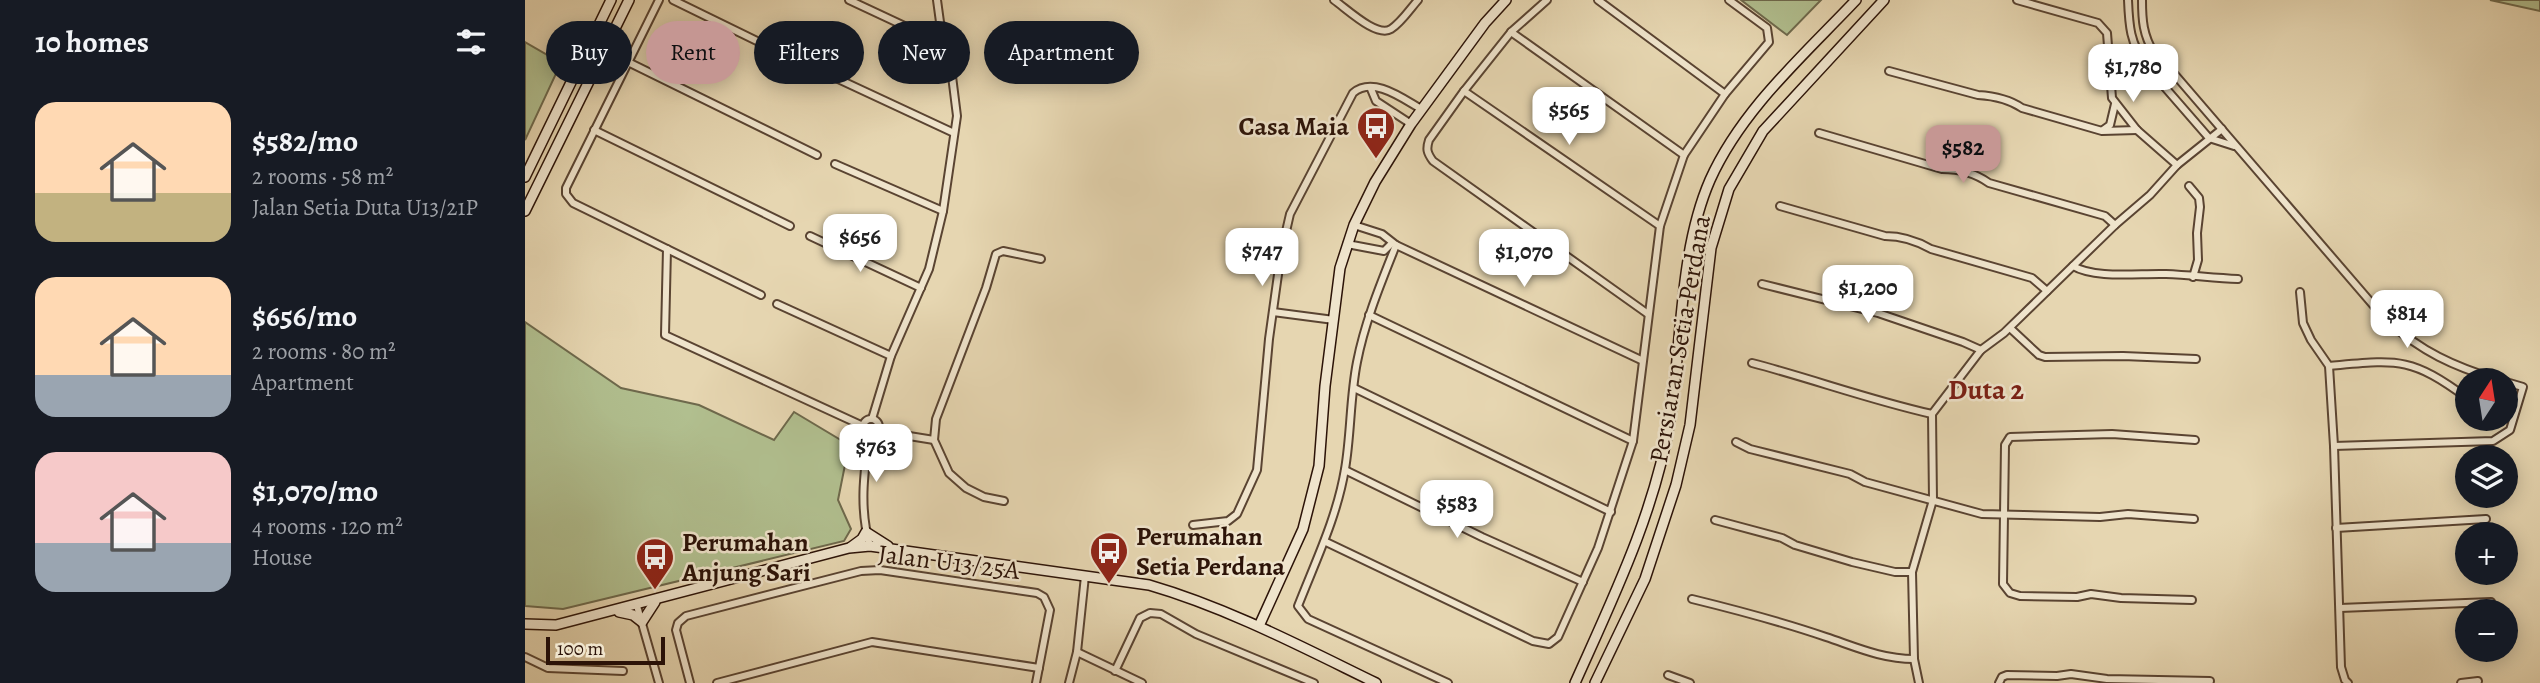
<!DOCTYPE html>
<html lang="en">
<head>
<meta charset="utf-8">
<style>
  body { margin:0; font-family:Alegreya,serif; background:#20242c; color:#f1f3f6; height:100vh; display:flex; flex-direction:column; font-size:26px; white-space:nowrap }
  * { box-sizing:border-box; margin:0 }
  p { font-size:23px; color:#9ea1a6 }
  .icon { flex:none; width:38px; height:38px; fill:none; stroke:currentColor; stroke-width:2; stroke-linecap:round; stroke-linejoin:round }
  .map { position:relative; flex:1; overflow:hidden }
  .sheet { display:flex; flex-direction:column; background:#171b24; width:525px }
  .sheet>* { flex:none }
  .top-card { position:absolute; left:21px; top:21px; width:665px; height:63px; display:flex; gap:14px }
  .needle { width:46px; rotate:12deg }
  .buttons { position:absolute; left:1930px; top:368px; display:grid; gap:14px }
  .buttons a { display:grid; place-items:center; width:63px; height:63px; border-radius:50%; background:#171b24; box-shadow:0 4px 18px #0003; font-size:35px }
  .scale { position:absolute; left:21px; bottom:18px; width:119px; box-sizing:border-box; padding-left:7px; border:4px solid #2c1308; border-top:0; font-size:19px; line-height:24px; white-space:nowrap; color:#2c1308; -webkit-text-stroke:5px #efe4cc; paint-order:stroke }
  .price { position:absolute; translate:-50% -60px; padding:0 16px; border-radius:14px; background:#fff; color:#222; font-size:23px; line-height:46px; filter:drop-shadow(0 2px 4px #0008) }
  .price::after { content:''; position:absolute; left:50%; top:42px; width:21px; height:16px; margin-left:-10px; background:inherit; clip-path:polygon(0 0,100% 0,50% 100%) }
  .price.on { background:#c59692; color:#111 }
  ul { padding:0; list-style:none }
  li { display:flex; align-items:center; gap:21px; height:175px; padding:0 35px }
  li span { display:grid; place-items:center; flex:none; width:196px; height:140px; border-radius:21px; color:#555 }
  li>.icon { margin-inline-start:auto }
  span .icon { width:84px; height:84px; fill:#fffc; stroke-width:1 }
  li b { font-size:30px }
  h2 { display:flex; justify-content:space-between; align-items:center; height:84px; padding:0 35px; font-size:30px }
  .tag { padding:0 24px; border-radius:32px; background:#171b24; box-shadow:0 4px 18px #0003; font-size:24px; line-height:63px }
  .tag.on { background:#c59692; color:#111 }
  main { display:flex; flex:1; min-height:0 }
  .map>svg:first-child { display:block }
</style>
</head>
<body>
<main>
<section class="sheet">
<h2>10 homes<svg class="icon" aria-label="filters" viewBox="0 0 24 24"><path d="M4 7h16M4 17h16"/><circle cx="9" cy="7" r="2"/><circle cx="15" cy="17" r="2"/></svg></h2>
<ul>
<li><span style="background:linear-gradient(#ffd9b3 65%,#c2b280 0)"><svg class="icon" aria-label="home" viewBox="0 0 24 24"><path d="M3 11l9-7 9 7M6 9v11h12V9"/></svg></span><div><b>$582/mo</b><p>2 rooms · 58 m²</p><p>Jalan Setia Duta U13/21P</p></div></li>
<li><span style="background:linear-gradient(#ffd9b3 70%,#9aa5b1 0)"><svg class="icon" aria-label="home" viewBox="0 0 24 24"><path d="M3 11l9-7 9 7M6 9v11h12V9"/></svg></span><div><b>$656/mo</b><p>2 rooms · 80 m²</p><p>Apartment</p></div></li>
<li><span style="background:linear-gradient(#f6c9c9 65%,#9aa5b1 0)"><svg class="icon" aria-label="home" viewBox="0 0 24 24"><path d="M3 11l9-7 9 7M6 9v11h12V9"/></svg></span><div><b>$1,070/mo</b><p>4 rooms · 120 m²</p><p>House</p></div></li>
</ul>
</section>
<div class="map">
<svg width="2015" height="683" viewBox="0 0 2015 683">
  <rect width="100%" height="100%" fill="#e6d6b1"/>
  <filter id="stains"><feTurbulence type="fractalNoise" baseFrequency=".00286" numOctaves="4"/><feColorMatrix values="0 0 0 0 .2 0 0 0 0 .09 0 0 0 0 .02 0 0 0 .5 -.17"/></filter>
  <radialGradient id="worn" r=".72"><stop offset=".6" stop-color="#630" stop-opacity="0"/><stop offset="1" stop-color="#630" stop-opacity=".3"/></radialGradient>
  <g fill="#b1bf8f" stroke="#6e694c" stroke-width="2">
    <polygon points="1216,0 1296,0 1262,35"/>
    <polygon points="1965,0 2015,0 2015,11"/>
    <polygon points="0,42 36,63 0,140"/>
    <polygon points="0,322 96,388 174,405 249,440 269,412 324,445 313,500 326,529 319,541 38,609 0,606"/>
  </g>
  <g fill="none" stroke-linecap="round" stroke-linejoin="round">
    <defs>
      <g id="street">
        <polyline points="134,0 41,188 41,194 48,203 236,295"/>
        <polyline points="148,0 236,43"/>
        <polyline points="324,0 418,44 427,76 432,116 418,211 404,269 366,356 347,419"/>
        <polyline points="412,0 418,44"/>
        <path d="M 809,0 C 822,9 852,38 866,29 C 876,23 885,9 893,0"/>
        <path d="M 1022,0 L 986,32 L 939,91 L 904,140 C 901,149 902,153 908,161 L 1123,314"/>
        <polyline points="1073,0 1200,94"/>
        <polyline points="1492,0 1573,23 1582,33 1587,98 1612,130 1652,165"/>
        <path d="M 1603,0 C 1604,25 1605,44 1621,64"/>
        <path d="M 1617,0 C 1617,20 1618,35 1629,53"/>
        <polyline points="986,32 1159,155"/>
        <polyline points="253,51 429,133"/>
        <circle cx="1630" cy="62" r="9"/>
        <polyline points="103,62 292,155"/>
        <path d="M 1639,62 L 1861,320 C 1897,352 1928,366 1973,380"/>
        <polyline points="1624,69 1684,138 1709,146"/>
        <path d="M 1364,71 L 1453,95 C 1469,96 1484,99 1497,108 L 1577,131 L 1612,130"/>
        <polyline points="846,89 851,101 886,124"/>
        <polyline points="939,91 1135,226"/>
        <polyline points="69,130 265,226"/>
        <polyline points="1578,130 1585,125 1590,104"/>
        <path d="M 1294,133 L 1417,169 C 1435,169 1450,173 1464,183 L 1580,216 L 1590,225"/>
        <polyline points="310,164 418,211"/>
        <polyline points="1664,186 1674,198 1675,207 1672,233 1673,260 1668,277"/>
        <path d="M 1255,206 L 1360,236 C 1376,236 1392,241 1406,249 L 1507,278 L 1522,291"/>
        <path d="M 829,225 L 857,234 L 871,245 C 856,283 840,321 832,362 C 825,397 826,434 820,469 C 812,517 791,560 773,606 L 783,619 L 923,683"/>
        <polyline points="285,236 396,288"/>
        <polyline points="822,244 859,251 867,243"/>
        <polyline points="871,245 1116,360"/>
        <polyline points="142,249 140,335 338,426"/>
        <path d="M 1548,266 C 1570,279 1614,273 1641,274 C 1665,275 1689,278 1713,279"/>
        <polyline points="1237,284 1353,313 1438,342 1456,350"/>
        <polyline points="1775,292 1778,323 1786,340 1804,366 1809,446 1816,667 1820,680 1823,683"/>
        <polyline points="252,304 366,356"/>
        <polyline points="748,312 809,320"/>
        <polyline points="844,315 1108,441"/>
        <polyline points="1485,328 1514,355 1520,357 1598,356 1671,359"/>
        <path d="M 1227,363 C 1288,379 1345,400 1407,414"/>
        <path d="M 1804,366 C 1872,360 1885,356 1942,398"/>
        <polyline points="829,388 1086,512"/>
        <circle cx="346" cy="427" r="8"/>
        <polyline points="353,431 409,440"/>
        <path d="M 344,435 C 339,473 334,509 345,546"/>
        <polyline points="1211,442 1225,449 1325,474 1340,482 1457,514 1575,517 1603,514 1669,519"/>
        <polyline points="1809,446 1968,441 1985,430 1998,387 1981,382"/>
        <polyline points="820,470 957,537 1058,582"/>
        <polyline points="479,501 459,497 441,488 424,473 409,440 411,419 461,288 471,254 478,251 516,259"/>
        <polyline points="1190,520 1257,538 1270,545 1327,562 1370,572 1387,572"/>
        <path d="M 668,525 L 703,521 L 712,514 L 732,470 L 744,339 L 756,253 L 765,214 L 828,93 C 848,76 877,98 896,109"/>
        <polyline points="1811,528 1961,519"/>
        <polyline points="801,542 1008,641 1024,644 1033,637 1073,548 1108,441 1135,226 1159,155 1200,94 1244,42 1242,28 1204,0"/>
        <path d="M 1167,599 C 1212,610 1257,622 1301,637 C 1331,647 1357,659 1389,659"/>
        <polyline points="1667,600 1596,598 1566,594 1552,597 1495,596 1485,593 1478,584 1480,445 1485,437 1587,434 1670,440"/>
        <polyline points="112,606 134,683"/>
        <polyline points="1815,608 1966,602"/>
        <polyline points="552,652 617,683"/>
        <polyline points="0,657 23,668 98,671"/>
        <polyline points="590,671 615,618 625,613 636,614 671,634 789,683"/>
        <polyline points="1143,675 1165,683"/>
        <polyline points="165,683 151,630 153,623 161,616 336,571 355,570 512,593 519,597 525,610 511,683"/>
        <polyline points="192,683 347,642 514,668"/>
        <polyline points="544,683 552,652 560,576"/>
        <polyline points="1394,683 1389,659 1387,572 1408,500 1407,414 1456,350 1479,333 1590,225 1625,195 1652,165 1697,129"/>
        <polyline points="1474,683 1477,677 1482,675 1532,676 1546,674 1582,679 1685,681"/>
        <polyline points="1936,683 1953,681"/>
      </g>
      <g id="secondary">
        <polyline points="0,177 86,0"/>
        <polyline points="0,211 104,0"/>
        <polyline points="326,547 337,539 341,532 363,546"/>
        <polyline points="94,612 108,615 117,622 130,602"/>
        <path d="M 0,624 L 31,625 L 324,548 L 345,546 L 624,585 C 703,608 777,647 851,683"/>
        <polyline points="734,626 778,529 794,466 800,386 815,268 829,225 850,182 886,124 960,23 981,0"/>
        <path d="M 1050,683 C 1088,598 1130,512 1145,420 C 1157,344 1154,251 1185,180 C 1217,109 1279,55 1331,0"/>
        <polyline points="1070,683 1120,579 1151,485 1165,425 1186,248 1204,189 1238,131 1359,0"/>
      </g>
    </defs>
    <use href="#street" stroke="#5a4432" stroke-width="10"/>
    <use href="#secondary" stroke="#2c1308" stroke-width="12"/>
    <use href="#street" stroke="#efe4cc" stroke-width="6"/>
    <use href="#secondary" stroke="#efe4cc" stroke-width="9"/>
  </g>
  <defs>
    <symbol id="bus-pin" viewBox="-11 -11 22 30"><path d="M0 17L-7.5 6A9.5 9.5 0 1 1 7.5 6Z" fill="#8f2418" stroke="#efe4cc"/><path d="M-5-6H5V4H4V6H2V4H-2V6H-4V4H-5ZM-3.5-4V0h7V-4ZM-3.5 1.2v1.5H-2V1.2ZM2 1.2v1.5H3.5V1.2Z" fill="#fff"/></symbol>
  </defs>
  <g fill-rule="evenodd">
    <use href="#bus-pin" x="829" y="104" width="44" height="60"/>
    <use href="#bus-pin" x="562" y="529" width="44" height="60"/>
    <use href="#bus-pin" x="108" y="535" width="44" height="60"/>
  </g>
  <g text-anchor="middle" dominant-baseline="central" stroke-width="5" stroke-linejoin="round" paint-order="stroke">
    <g font-size="26" font-weight="bold" fill="#2c1308" stroke="#efe4cc" text-anchor="start">
      <text x="824" y="126" text-anchor="end">Casa Maia</text>
      <text x="611" y="536">Perumahan<tspan x="611" dy="30">Setia Perdana</tspan></text>
      <text x="157" y="542">Perumahan<tspan x="157" dy="30">Anjung Sari</tspan></text>
    </g>
    <g font-size="26" fill="#2c1308" stroke="#efe4cc">
      <text transform="translate(1155 339) rotate(-80)">Persiaran Setia Perdana</text>
      <text transform="translate(424 562) rotate(7)">Jalan U13/25A</text>
    </g>
    <g font-size="28" font-weight="bold" fill="#7a1f14" stroke="#efe4cc">
      <text x="1461" y="390">Duta 2</text>
    </g>
  </g>
  <rect width="100%" height="100%" filter="url(#stains)"/>
  <rect width="100%" height="100%" fill="url(#worn)"/>
</svg>
<div class="buttons">
<a><svg class="needle" viewBox="-14 -14 28 28"><path d="M0-13l5 13h-10z" fill="#e53935"/><path d="M0 13l5-13h-10z" fill="#9ea1a6"/></svg></a>
<a><svg class="icon" aria-label="layers" viewBox="0 0 24 24"><path d="M12 4l9 5-9 5-9-5zM3 14l9 5 9-5"/></svg></a>
<a>+</a>
<a>−</a>
</div>
<div class="scale">100 m</div>
<b class="price" style="left:1608px;top:104px">$1,780</b>
<b class="price" style="left:1044px;top:147px">$565</b>
<b class="price on" style="left:1438px;top:185px">$582</b>
<b class="price" style="left:335px;top:274px">$656</b>
<b class="price" style="left:737px;top:288px">$747</b>
<b class="price" style="left:999px;top:289px">$1,070</b>
<b class="price" style="left:1343px;top:325px">$1,200</b>
<b class="price" style="left:1882px;top:350px">$814</b>
<b class="price" style="left:351px;top:484px">$763</b>
<b class="price" style="left:932px;top:540px">$583</b>
<div class="top-card">
<a class="tag">Buy</a>
<a class="tag on">Rent</a>
<a class="tag">Filters</a>
<a class="tag">New</a>
<a class="tag">Apartment</a>
</div>
</div>
</main>
</body>
</html>
